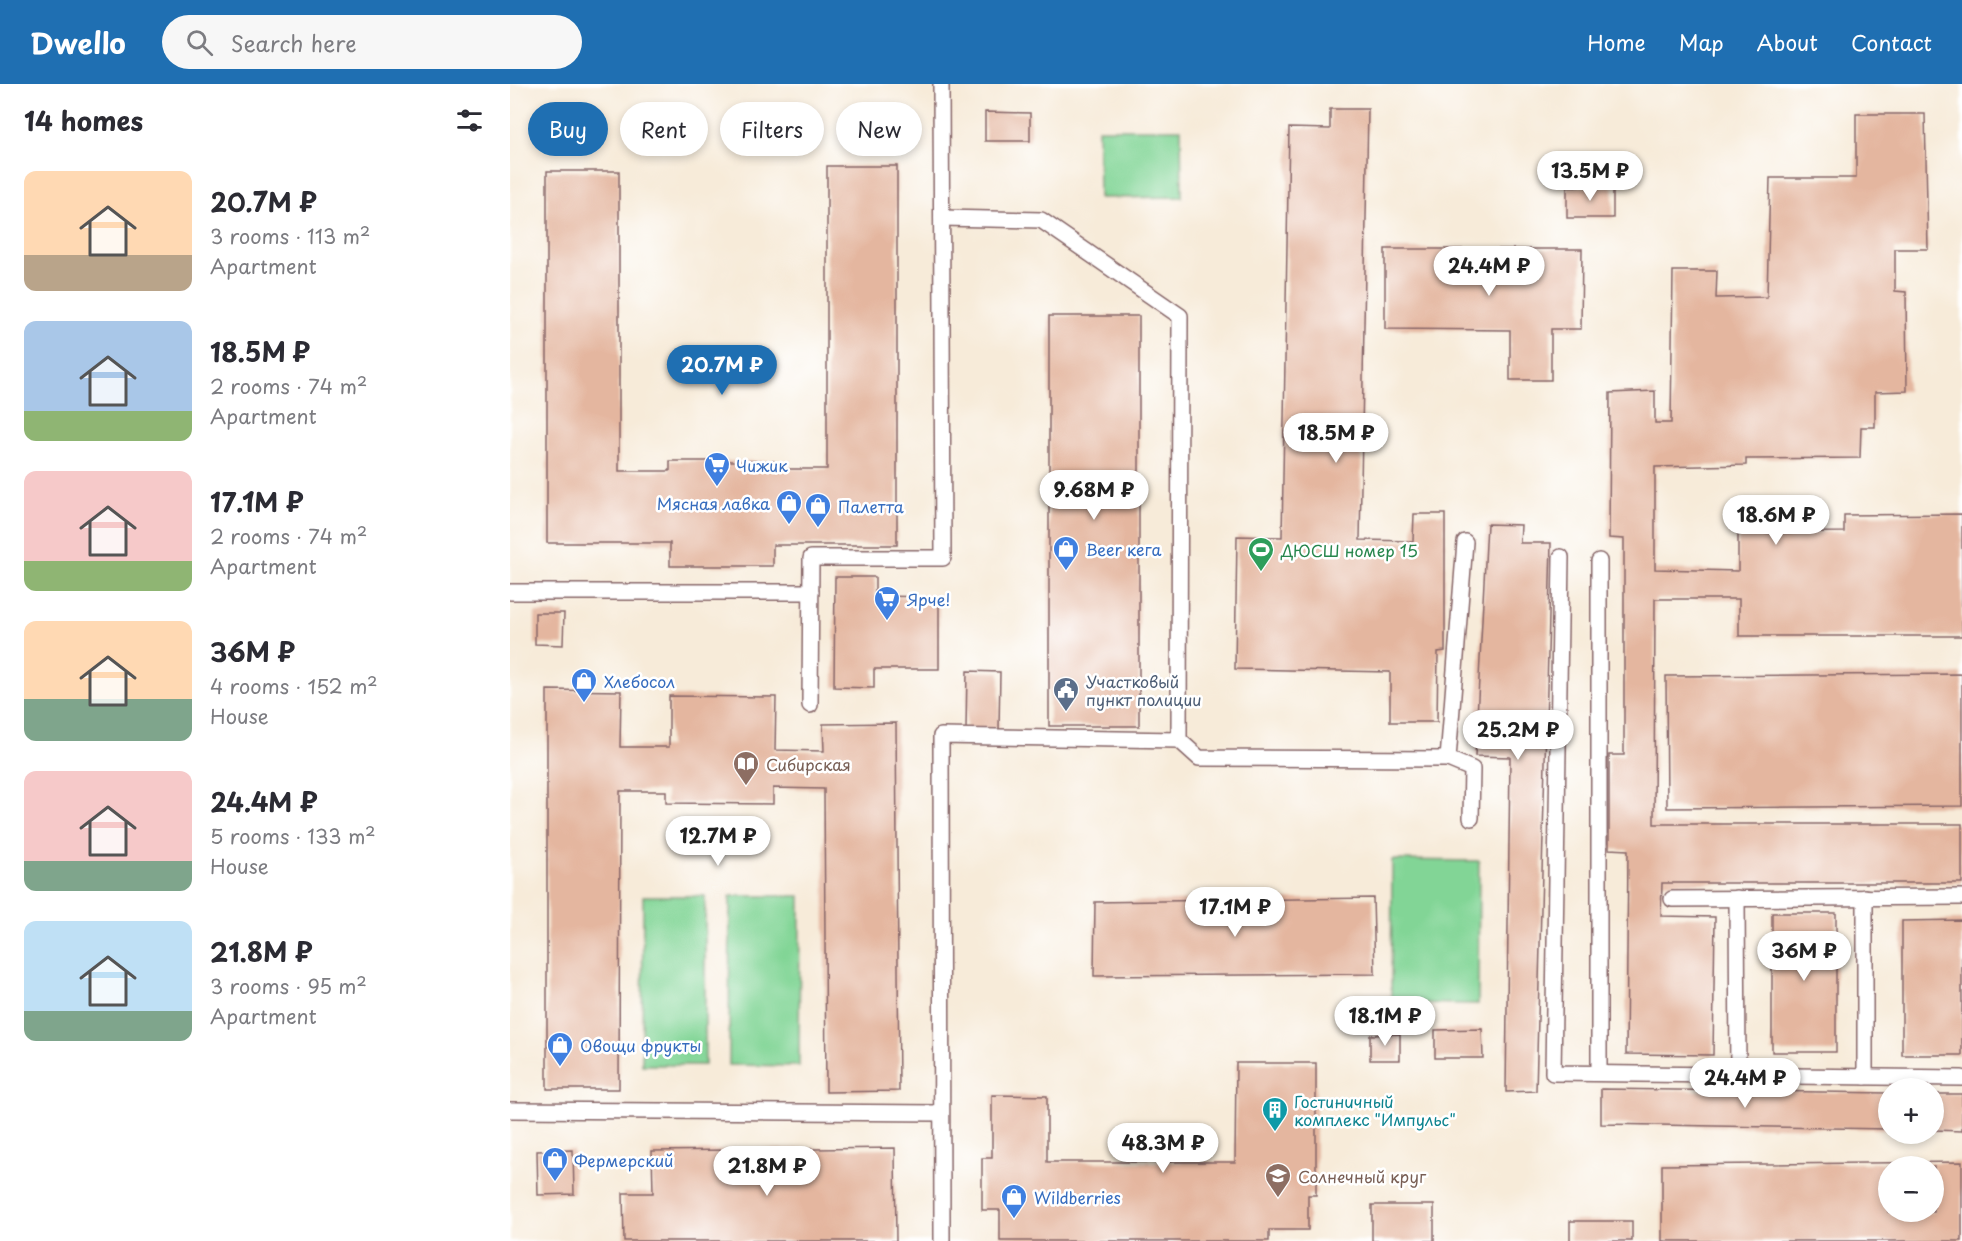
<!DOCTYPE html>
<html lang="en">
<head>
<meta charset="utf-8">
<style>
  body { margin:0; font-family:"Playpen Sans",sans-serif; background:#f7f7f7; color:#2b2b33; height:100vh; display:flex; flex-direction:column; font-size:22px; white-space:nowrap }
  * { box-sizing:border-box; margin:0 }
  p { font-size:20px; color:#7c7c81 }
  .icon { flex:none; width:33px; height:33px; fill:none; stroke:currentColor; stroke-width:2; stroke-linecap:round; stroke-linejoin:round }
  .map { position:relative; flex:1; overflow:hidden }
  .panel { display:flex; flex-direction:column; background:#fff; width:510px }
  .panel>* { flex:none }
  .hud { position:absolute; left:18px; top:18px; width:570px; height:54px; display:flex; gap:12px }
  .tools { position:absolute; left:1368px; top:994px; display:grid; gap:12px }
  .tools a { display:grid; place-items:center; width:66px; height:66px; border-radius:50%; background:#fff; box-shadow:0 3px 9px #0003; font-size:30px }
  .price { position:absolute; translate:-50% -51px; padding:0 14px; border-radius:21px; background:#fff; color:#222; font-size:20px; line-height:39px; filter:drop-shadow(0 2px 3px #0008) }
  .price::after { content:''; position:absolute; left:50%; top:36px; width:18px; height:14px; margin-left:-9px; background:inherit; clip-path:polygon(0 0,100% 0,50% 100%) }
  .price.selected { background:#1f6fb2; color:#fff }
  ul { padding:0; list-style:none }
  li { display:flex; align-items:center; gap:18px; height:150px; padding:0 24px }
  li span { display:grid; place-items:center; flex:none; width:168px; height:120px; border-radius:12px; color:#555 }
  li>.icon { margin-inline-start:auto }
  span .icon { width:72px; height:72px; fill:#fffc; stroke-width:1 }
  li b { font-size:26px }
  h2 { display:flex; justify-content:space-between; align-items:center; height:72px; padding:0 24px; font-size:26px }
  .pill { padding:0 21px; border-radius:27px; background:#fff; box-shadow:0 3px 9px #0003; font-size:21px; line-height:54px }
  .pill.selected { background:#1f6fb2; color:#fff }
  header { display:flex; align-items:center; gap:36px; box-sizing:border-box; height:84px; padding:0 30px; background:#1f6fb2; color:#fff }
  header strong { font-size:28px }
  nav { display:flex; gap:33px; margin-inline-start:auto; font-size:21px }
  .search { width:420px; height:54px; background:#f7f7f7; display:flex; align-items:center; gap:15px; box-sizing:border-box; padding:0 21px; border-radius:33px; color:#7c7c81; font-size:22px }
  main { display:flex; flex:1; min-height:0 }
  .map>svg:first-child { display:block }
</style>
</head>
<body>
<header>
<strong>Dwello</strong>
<div class="search"><svg class="icon" aria-label="search" viewBox="0 0 24 24"><circle cx="10" cy="10" r="6"/><path d="M15 15l6 6"/></svg>Search here</div>
<nav><a>Home</a><a>Map</a><a>About</a><a>Contact</a></nav>
</header>
<main>
<section class="panel">
<h2>14 homes<svg class="icon" aria-label="filters" viewBox="0 0 24 24"><path d="M4 7h16M4 17h16"/><circle cx="9" cy="7" r="2"/><circle cx="15" cy="17" r="2"/></svg></h2>
<ul>
<li><span style="background:linear-gradient(#ffd9b3 70%,#b9a48a 0)"><svg class="icon" aria-label="home" viewBox="0 0 24 24"><path d="M3 11l9-7 9 7M6 9v11h12V9"/></svg></span><div><b>20.7M ₽</b><p>3 rooms · 113 m²</p><p>Apartment</p></div></li>
<li><span style="background:linear-gradient(#a9c7e8 75%,#8fb573 0)"><svg class="icon" aria-label="home" viewBox="0 0 24 24"><path d="M3 11l9-7 9 7M6 9v11h12V9"/></svg></span><div><b>18.5M ₽</b><p>2 rooms · 74 m²</p><p>Apartment</p></div></li>
<li><span style="background:linear-gradient(#f6c9c9 75%,#8fb573 0)"><svg class="icon" aria-label="home" viewBox="0 0 24 24"><path d="M3 11l9-7 9 7M6 9v11h12V9"/></svg></span><div><b>17.1M ₽</b><p>2 rooms · 74 m²</p><p>Apartment</p></div></li>
<li><span style="background:linear-gradient(#ffd9b3 65%,#7fa58c 0)"><svg class="icon" aria-label="home" viewBox="0 0 24 24"><path d="M3 11l9-7 9 7M6 9v11h12V9"/></svg></span><div><b>36M ₽</b><p>4 rooms · 152 m²</p><p>House</p></div></li>
<li><span style="background:linear-gradient(#f6c9c9 75%,#7fa58c 0)"><svg class="icon" aria-label="home" viewBox="0 0 24 24"><path d="M3 11l9-7 9 7M6 9v11h12V9"/></svg></span><div><b>24.4M ₽</b><p>5 rooms · 133 m²</p><p>House</p></div></li>
<li><span style="background:linear-gradient(#bfe0f5 75%,#7fa58c 0)"><svg class="icon" aria-label="home" viewBox="0 0 24 24"><path d="M3 11l9-7 9 7M6 9v11h12V9"/></svg></span><div><b>21.8M ₽</b><p>3 rooms · 95 m²</p><p>Apartment</p></div></li>
</ul>
</section>
<div class="map">
<svg width="1452" height="1157" viewBox="0 0 1452 1157">
  <rect width="100%" height="100%" fill="#fff"/>
  <filter id="ink" filterUnits="userSpaceOnUse"><feTurbulence type="fractalNoise" baseFrequency=".0167" numOctaves="2"/><feDisplacementMap in="SourceGraphic" scale="12" xChannelSelector="R" yChannelSelector="G"/><feConvolveMatrix kernelMatrix="1 2 1 2 8 2 1 2 1" color-interpolation-filters="sRGB"/></filter>
  <filter id="wash" filterUnits="userSpaceOnUse"><feTurbulence type="fractalNoise" baseFrequency=".008" numOctaves="4" result="noise"/><feDisplacementMap in="SourceGraphic" scale="24" xChannelSelector="R" yChannelSelector="G"/><feGaussianBlur stdDeviation="1.35" result="paint"/><feColorMatrix in="noise" values="0 0 0 0 0 0 0 0 0 0 0 0 0 0 0 0 0 1.4 0 .05"/><feComposite in="paint" operator="in"/></filter>
  <g filter="url(#wash)">
    <rect width="100%" height="100%" fill="#f7ebd9"/>
    <g fill="#82d596" stroke="#667a60" stroke-width="1.5">
      <polygon points="588,45 671,45 672,113 589,114"/>
      <polygon points="882,776 969,777 968,920 881,919"/>
      <polygon points="133,812 195,812 195,981 132,981"/>
      <polygon points="220,812 290,812 289,982 219,981"/>
    </g>
    <g id="blocks">
      <g fill="#e4b69f" fill-rule="evenodd">
        <polygon points="820,25 858,25 850,456 903,457 904,430 935,430 935,567 928,568 927,638 880,638 880,588 725,585 727,452 772,453 779,44 820,45"/>
        <polygon points="475,28 520,29 520,57 475,57"/>
        <polygon points="1346,30 1415,30 1418,165 1385,165 1385,207 1396,208 1397,307 1365,308 1365,343 1351,343 1350,374 1236,375 1236,381 1145,383 1145,485 1228,487 1228,449 1334,448 1334,431 1452,430 1452,552 1229,552 1229,515 1145,515 1144,740 1452,740 1452,799 1152,799 1151,832 1205,833 1203,971 1116,970 1118,766 1099,765 1099,671 1114,671 1114,455 1099,454 1100,309 1145,307 1145,339 1161,339 1163,187 1207,187 1206,214 1257,213 1260,94 1346,94"/>
        <polygon points="317,82 387,82 387,461 263,461 263,482 160,482 160,459 37,459 37,87 109,87 109,387 160,387 160,377 264,377 264,385 317,385"/>
        <polygon points="1057,102 1103,103 1103,134 1057,134"/>
        <polygon points="875,165 1072,165 1071,245 1041,245 1041,296 1000,296 1000,246 875,245"/>
        <rect x="539" y="232" width="90" height="410"/>
        <polygon points="977,440 1011,441 1010,459 1041,459 1026,1007 996,1008 1000,673 965,672"/>
        <polygon points="325,493 365,493 365,512 429,513 429,585 364,585 364,604 324,603"/>
        <polygon points="25,529 54,529 53,561 25,560"/>
        <polygon points="457,587 490,588 489,645 456,645"/>
        <polygon points="1452,590 1452,722 1157,724 1156,592"/>
        <polygon points="37,606 111,607 110,663 159,663 159,612 266,613 265,666 314,667 313,640 386,639 389,1007 316,1008 314,705 263,704 263,720 156,719 156,707 110,707 109,1005 37,1005"/>
        <polygon points="863,814 865,890 584,892 585,818"/>
        <rect x="1262" y="829" width="64" height="139"/>
        <polygon points="1452,836 1452,971 1392,971 1392,837"/>
        <polygon points="972,945 973,974 925,974 925,946"/>
        <polygon points="890,950 890,976 860,976 860,951"/>
        <polygon points="726,979 806,979 806,1111 798,1111 798,1146 759,1146 759,1157 490,1157 490,1126 472,1126 472,1074 482,1074 482,1011 537,1012 537,1078 725,1078"/>
        <polygon points="1091,1005 1378,1009 1378,1045 1091,1040"/>
        <polygon points="1424,1010 1452,1010 1452,1047 1424,1046"/>
        <polygon points="385,1064 386,1157 114,1157 113,1109 143,1109 142,1067"/>
        <polygon points="63,1066 64,1110 28,1111 27,1067"/>
        <path d="M 1452,1078 L 1452,1157 L 1152,1157 L 1152,1081 ZM 1378,1083 L 1424,1083 L 1424,1128 L 1378,1128 Z"/>
        <rect x="862" y="1121" width="62" height="36"/>
        <rect x="1060" y="1137" width="62" height="20"/>
      </g>
    </g>
  </g>
  <g filter="url(#ink)">
    <use href="#blocks" fill-opacity="0" stroke="#876668" stroke-width="1.5"/>
    <g fill="none" stroke-linecap="round" stroke-linejoin="round">
      <defs>
        <g id="lane">
          <polyline points="432,134 531,136 670,232 669,656"/>
          <polyline points="1051,473 1043,989 1452,994"/>
          <polyline points="1089,477 1089,988"/>
          <polyline points="0,508 301,508"/>
          <polyline points="300,621 301,474 433,474 431,0"/>
          <polyline points="938,675 962,685 961,734"/>
          <polyline points="1355,813 1355,993"/>
          <polyline points="1227,814 1228,991"/>
          <polyline points="1162,815 1452,813"/>
          <polyline points="0,1026 430,1029"/>
          <polyline points="432,1157 431,652 669,656 689,674 938,675 955,458"/>
        </g>
      </defs>
      <use href="#lane" stroke="#876668" stroke-width="18"/>
      <use href="#lane" stroke="#fff" stroke-width="15"/>
    </g>
  </g>
  <defs>
    <symbol id="supermarket-pin" viewBox="-11 -11 22 30"><path d="M0 17L-7.5 6A9.5 9.5 0 1 1 7.5 6Z" fill="#3f7fe0" stroke="#fff"/><path d="M-6-5.5h2.5l.6 2H6L4.5 2H-2.5L-4.4-4H-6ZM-1.5 3.2a1.3 1.3 0 1 0 .1 0ZM3 3.2a1.3 1.3 0 1 0 .1 0Z" fill="#fff"/></symbol>
    <symbol id="shop-pin" viewBox="-11 -11 22 30"><path d="M0 17L-7.5 6A9.5 9.5 0 1 1 7.5 6Z" fill="#3f7fe0" stroke="#fff"/><path d="M-5-2.5h2.3a2.7 3.5 0 0 1 5.4 0H5L5.5 6h-11ZM-1.5-2.5h3a1.5 2.3 0 0 0-3 0Z" fill="#fff"/></symbol>
    <symbol id="stadium-pin" viewBox="-11 -11 22 30"><path d="M0 17L-7.5 6A9.5 9.5 0 1 1 7.5 6Z" fill="#2e9e5b" stroke="#fff"/><path d="M0-5a6.5 5 0 1 0 0 10a6.5 5 0 1 0 0-10ZM-3.5-1.8h7v3.6h-7Z" fill="#fff"/></symbol>
    <symbol id="civic-pin" viewBox="-11 -11 22 30"><path d="M0 17L-7.5 6A9.5 9.5 0 1 1 7.5 6Z" fill="#5c6f8a" stroke="#fff"/><path d="M-.6-6.5H3V-4.5H.6V-3L4-1V1h2V6H-6V1h2V-1L-.6-3ZM-1.2 2.5V6h2.4V2.5Z" fill="#fff"/></symbol>
    <symbol id="library-pin" viewBox="-11 -11 22 30"><path d="M0 17L-7.5 6A9.5 9.5 0 1 1 7.5 6Z" fill="#8d6e63" stroke="#fff"/><path d="M-6-4Q-3-5.5-.7-3.5V5Q-3 3-6 4ZM6-4Q3-5.5 .7-3.5V5Q3 3 6 4Z" fill="#fff"/></symbol>
    <symbol id="building-pin" viewBox="-11 -11 22 30"><path d="M0 17L-7.5 6A9.5 9.5 0 1 1 7.5 6Z" fill="#0f9aa8" stroke="#fff"/><path d="M-4-6H4V6H1V3H-1V6H-4ZM-2.5-4.3h1.7v1.8h-1.7ZM.8-4.3h1.7v1.8H.8ZM-2.5-1h1.7V.8h-1.7ZM.8-1h1.7V.8H.8Z" fill="#fff"/></symbol>
    <symbol id="school-pin" viewBox="-11 -11 22 30"><path d="M0 17L-7.5 6A9.5 9.5 0 1 1 7.5 6Z" fill="#8d6e63" stroke="#fff"/><path d="M0-5L7-2L0 1L-7-2ZM-4 1L0 2.5L4 1V4Q0 6-4 4Z" fill="#fff"/></symbol>
  </defs>
  <g fill-rule="evenodd">
    <use href="#supermarket-pin" x="192" y="366" width="30" height="40"/>
    <use href="#shop-pin" x="264" y="404" width="30" height="40"/>
    <use href="#shop-pin" x="293" y="407" width="30" height="40"/>
    <use href="#shop-pin" x="541" y="450" width="30" height="40"/>
    <use href="#stadium-pin" x="736" y="451" width="30" height="40"/>
    <use href="#supermarket-pin" x="362" y="500" width="30" height="40"/>
    <use href="#shop-pin" x="59" y="582" width="30" height="40"/>
    <use href="#civic-pin" x="541" y="591" width="30" height="40"/>
    <use href="#library-pin" x="221" y="665" width="30" height="40"/>
    <use href="#shop-pin" x="35" y="946" width="30" height="40"/>
    <use href="#building-pin" x="750" y="1011" width="30" height="40"/>
    <use href="#shop-pin" x="30" y="1061" width="30" height="40"/>
    <use href="#school-pin" x="753" y="1077" width="30" height="40"/>
    <use href="#shop-pin" x="489" y="1098" width="30" height="40"/>
  </g>
  <g text-anchor="middle" dominant-baseline="central" stroke-width="5" stroke-linejoin="round" paint-order="stroke">
    <g font-size="16" fill="#366cbe" stroke="#fff" text-anchor="start">
      <text x="226" y="381">Чижик</text>
      <text x="260" y="419" text-anchor="end">Мясная лавка</text>
      <text x="328" y="422">Палетта</text>
      <text x="576" y="465">Beer кега</text>
      <text x="397" y="515">Ярче!</text>
      <text x="94" y="597">Хлебосол</text>
      <text x="70" y="961">Овощи фрукты</text>
      <text x="64" y="1076">Фермерский</text>
      <text x="524" y="1113">Wildberries</text>
    </g>
    <g font-size="16" fill="#27864d" stroke="#fff" text-anchor="start">
      <text x="771" y="466">ДЮСШ номер 15</text>
    </g>
    <g font-size="16" fill="#4e5e75" stroke="#fff" text-anchor="start">
      <text x="576" y="597">Участковый<tspan x="576" dy="18">пункт полиции</tspan></text>
    </g>
    <g font-size="16" fill="#785e54" stroke="#fff" text-anchor="start">
      <text x="256" y="680">Сибирская</text>
      <text x="788" y="1092">Солнечный круг</text>
    </g>
    <g font-size="16" fill="#0d838f" stroke="#fff" text-anchor="start">
      <text x="784" y="1017">Гостиничный<tspan x="784" dy="18">комплекс "Импульс"</tspan></text>
    </g>
  </g>
</svg>
<div class="tools">
<a>+</a>
<a>−</a>
</div>
<b class="price" style="left:1080px;top:118px">13.5M ₽</b>
<b class="price" style="left:979px;top:213px">24.4M ₽</b>
<b class="price selected" style="left:212px;top:312px">20.7M ₽</b>
<b class="price" style="left:826px;top:380px">18.5M ₽</b>
<b class="price" style="left:584px;top:437px">9.68M ₽</b>
<b class="price" style="left:1266px;top:462px">18.6M ₽</b>
<b class="price" style="left:1008px;top:677px">25.2M ₽</b>
<b class="price" style="left:208px;top:783px">12.7M ₽</b>
<b class="price" style="left:725px;top:854px">17.1M ₽</b>
<b class="price" style="left:1294px;top:898px">36M ₽</b>
<b class="price" style="left:875px;top:963px">18.1M ₽</b>
<b class="price" style="left:1235px;top:1025px">24.4M ₽</b>
<b class="price" style="left:653px;top:1090px">48.3M ₽</b>
<b class="price" style="left:257px;top:1113px">21.8M ₽</b>
<div class="hud">
<a class="pill selected">Buy</a>
<a class="pill">Rent</a>
<a class="pill">Filters</a>
<a class="pill">New</a>
</div>
</div>
</main>
</body>
</html>
